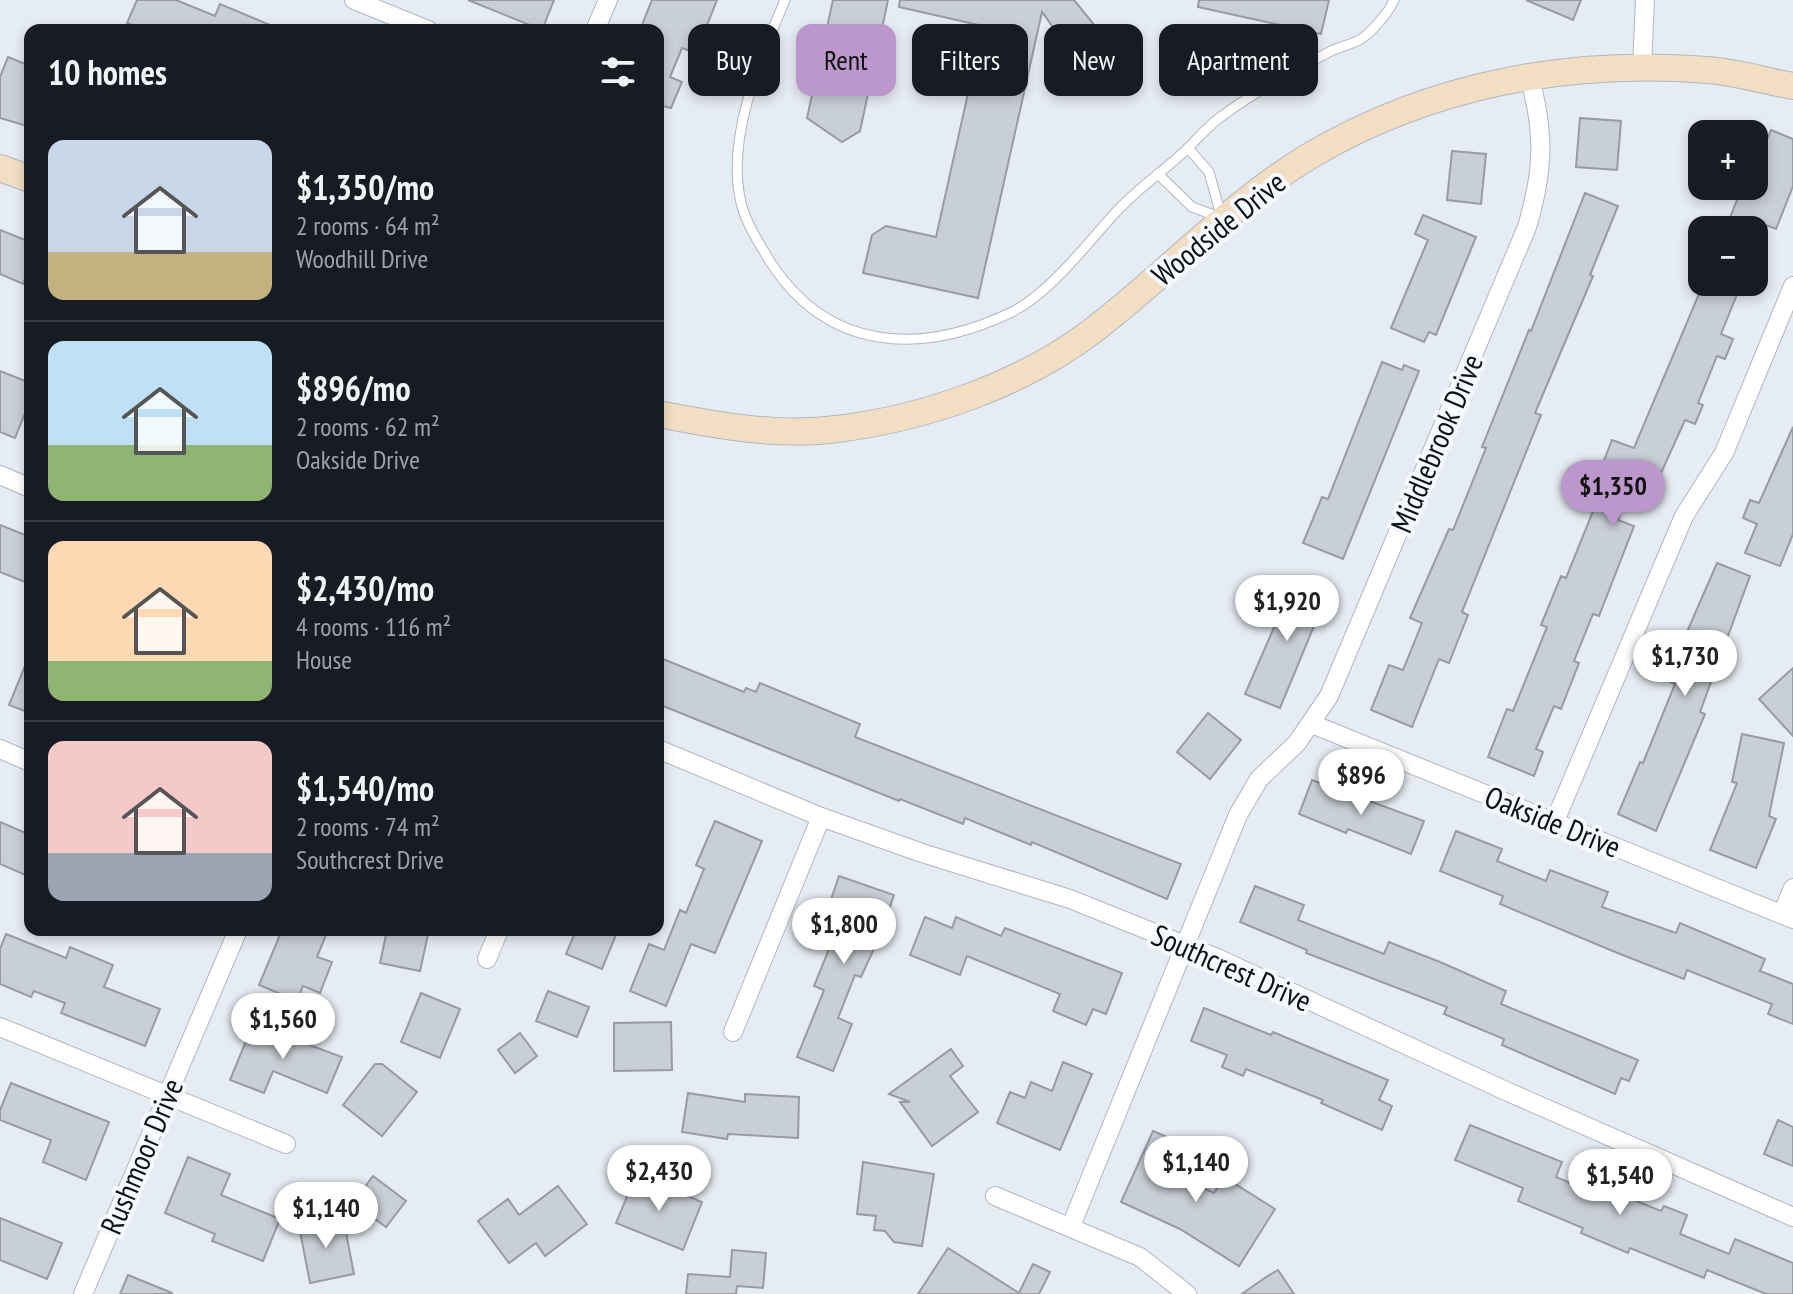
<!DOCTYPE html>
<html lang="en">
<head>
<meta charset="utf-8">
<style>
  body { margin:0; font-family:"PT Sans Narrow",sans-serif; background:#20242c; color:#f1f3f6; height:100vh; display:flex; flex-direction:column; font-size:30px; white-space:nowrap }
  * { box-sizing:border-box; margin:0 }
  p { font-size:26px; color:#9ea1a6 }
  .icon { flex:none; width:44px; height:44px; fill:none; stroke:currentColor; stroke-width:2; stroke-linecap:round; stroke-linejoin:round }
  .map { position:relative; flex:1; overflow:hidden }
  .sheet { position:absolute; left:24px; top:24px; width:640px; height:912px; display:flex; flex-direction:column; background:#171b24; border-radius:16px; box-shadow:0 4px 12px #0003 }
  .sheet>* { flex:none }
  .banner { position:absolute; left:688px; top:24px; width:760px; height:72px; display:flex; gap:16px }
  .tools { position:absolute; left:1688px; top:120px; display:grid; gap:16px }
  .tools a { display:grid; place-items:center; width:80px; height:80px; border-radius:16px; background:#171b24; box-shadow:0 4px 12px #0003; font-size:40px }
  .price { position:absolute; translate:-50% -68px; padding:0 18px; border-radius:28px; background:#fff; color:#222; font-size:26px; line-height:52px; filter:drop-shadow(0 2px 4px #0008) }
  .price::after { content:''; position:absolute; left:50%; top:48px; width:24px; height:18px; margin-left:-12px; background:inherit; clip-path:polygon(0 0,100% 0,50% 100%) }
  .price.current { background:#bc97cb; color:#111 }
  ul { padding:0; list-style:none }
  li { display:flex; align-items:center; gap:24px; height:200px; padding:0 24px }
  li+li { border-top:2px solid #363941 }
  li span { display:grid; place-items:center; flex:none; width:224px; height:160px; border-radius:16px; color:#555 }
  li>.icon { margin-inline-start:auto }
  span .icon { width:96px; height:96px; fill:#fffc; stroke-width:1 }
  li b { font-size:34px }
  h2 { display:flex; justify-content:space-between; align-items:center; height:96px; padding:0 24px; font-size:34px }
  .chip { padding:0 28px; border-radius:16px; background:#171b24; box-shadow:0 4px 12px #0003; font-size:28px; line-height:72px }
  .chip.current { background:#bc97cb; color:#111 }
  .map>svg:first-child { display:block }
</style>
</head>
<body>
<div class="map">
<svg width="1793" height="1294" viewBox="0 0 1793 1294">
  <rect width="100%" height="100%" fill="#e6ecf3"/>
  <g fill="#c9cfd6" stroke="#979ca3" stroke-width="2">
    <polygon points="137,0 176,0 215,16 220,4 282,30 144,30 127,23"/>
    <polygon points="468,0 554,0 542,30"/>
    <polygon points="652,0 717,0 696,53 682,48 670,77 682,82 671,108 658,105 658,30 640,30"/>
    <polygon points="833,0 888,0 860,131 842,142 807,118"/>
    <polygon points="900,0 1074,0 1096,27 1068,48 1042,12 978,298 863,273 872,235 886,226 936,237 983,26 899,7"/>
    <polygon points="1199,0 1329,0 1321,34 1198,7"/>
    <polygon points="1526,0 1581,0 1573,20"/>
    <polygon points="8,57 30,66 30,127 0,118 0,77"/>
    <polygon points="1580,118 1621,121 1617,170 1576,167"/>
    <polygon points="1771,130 1793,139 1793,186 1776,229 1766,225 1764,230 1725,230 1741,190 1754,196 1754,172"/>
    <polygon points="1452,151 1486,154 1481,204 1447,200"/>
    <polygon points="1585,193 1618,206 1590,275 1593,276 1535,413 1541,415 1462,612 1468,615 1449,663 1439,659 1412,727 1371,710 1389,665 1403,670 1422,623 1410,618 1449,529 1453,530 1486,448 1482,447 1529,330 1531,331"/>
    <polygon points="1423,215 1476,237 1436,335 1429,332 1424,342 1391,328 1428,240 1415,234"/>
    <polygon points="0,230 30,242 30,266 23,284 0,274"/>
    <polygon points="1704,282 1742,282 1721,334 1733,339 1725,359 1717,356 1698,403 1703,405 1695,424 1685,420 1657,482 1636,474 1618,520 1634,526 1599,616 1593,614 1574,661 1579,663 1561,709 1554,706 1536,749 1543,752 1534,776 1488,757 1507,709 1513,711 1547,627 1541,625 1561,576 1566,578 1600,494 1592,491 1612,440 1634,448"/>
    <polygon points="1382,362 1402,370 1404,365 1419,371 1343,559 1303,543 1322,497 1328,499"/>
    <polygon points="0,371 30,383 30,401 15,438 0,432"/>
    <polygon points="1793,427 1793,534 1780,566 1745,553 1757,524 1743,518 1750,500 1759,503"/>
    <polygon points="0,525 30,537 30,584 0,572"/>
    <polygon points="1717,563 1750,576 1700,712 1705,714 1656,831 1618,814 1640,762 1643,763 1675,684 1666,680"/>
    <polygon points="1296,577 1329,590 1280,708 1245,694"/>
    <polygon points="29,656 30,656 30,713 9,705"/>
    <polygon points="658,657 744,692 746,688 756,692 760,683 860,724 855,737 1181,864 1167,899 1032,842 1031,845 965,818 963,824 900,799 899,801 658,704"/>
    <polygon points="1793,668 1793,736 1759,699"/>
    <polygon points="1208,713 1241,740 1210,779 1177,752"/>
    <polygon points="1742,734 1784,743 1769,816 1776,819 1756,868 1710,850 1737,783 1732,782"/>
    <polygon points="1312,780 1424,821 1411,854 1348,829 1346,833 1299,814"/>
    <polygon points="715,821 762,841 715,953 691,944 666,1006 630,991 649,944 664,950 680,910 686,913 704,869 696,865"/>
    <polygon points="0,822 30,835 30,877 0,864"/>
    <polygon points="1456,831 1502,849 1497,861 1546,881 1550,870 1608,892 1602,907 1676,933 1680,923 1765,959 1760,971 1793,984 1793,1024 1768,1014 1772,1004 1687,970 1684,979 1620,954 1500,904 1503,896 1440,871"/>
    <polygon points="839,876 894,895 880,936 861,977 855,975 838,1018 852,1024 833,1071 797,1057 824,990 814,986 840,922 825,917"/>
    <polygon points="1255,886 1304,905 1298,920 1384,954 1389,942 1440,962 1506,991 1501,1004 1638,1060 1629,1081 1621,1078 1615,1094 1502,1045 1504,1039 1444,1014 1447,1007 1306,953 1307,950 1240,922"/>
    <polygon points="925,917 952,928 956,917 1001,936 1005,928 1122,973 1106,1014 1093,1009 1086,1025 1053,1011 1060,994 967,956 960,975 910,955"/>
    <polygon points="282,930 328,930 317,957 332,962 320,993 303,986 297,1001 259,985"/>
    <polygon points="387,930 429,930 420,971 380,963"/>
    <polygon points="576,930 618,930 602,969 566,954"/>
    <polygon points="6,934 66,958 70,947 113,965 104,987 160,1009 145,1046 61,1013 65,1003 34,991 31,997 0,984 0,949"/>
    <polygon points="548,991 589,1007 577,1037 536,1021"/>
    <polygon points="421,993 460,1009 440,1058 401,1042"/>
    <polygon points="1204,1008 1271,1035 1273,1032 1388,1080 1379,1100 1392,1106 1382,1130 1321,1103 1323,1100 1246,1069 1243,1076 1222,1067 1227,1055 1191,1041"/>
    <polygon points="671,1022 672,1070 614,1071 614,1023"/>
    <polygon points="253,1024 342,1057 327,1093 273,1071 264,1093 230,1080"/>
    <polygon points="520,1033 537,1056 515,1073 498,1050"/>
    <polygon points="951,1049 963,1066 950,1076 978,1112 932,1146 900,1102 910,1102 889,1094"/>
    <polygon points="1063,1062 1092,1074 1060,1150 997,1123 1010,1092 1025,1098 1031,1082 1052,1091"/>
    <polygon points="375,1064 382,1064 417,1092 382,1136 343,1105"/>
    <polygon points="11,1083 109,1122 86,1180 43,1162 51,1140 0,1120 0,1110"/>
    <polygon points="688,1093 745,1102 745,1094 799,1097 798,1138 728,1134 727,1139 682,1132"/>
    <polygon points="1778,1120 1793,1127 1793,1166 1764,1154"/>
    <polygon points="1470,1125 1562,1162 1556,1177 1596,1194 1599,1186 1661,1211 1664,1206 1687,1215 1680,1234 1729,1254 1735,1239 1793,1263 1793,1294 1766,1294 1707,1270 1704,1278 1630,1248 1628,1253 1581,1233 1583,1228 1518,1201 1523,1188 1455,1160"/>
    <polygon points="1153,1131 1174,1140 1166,1157 1177,1163 1172,1174 1214,1193 1224,1177 1275,1209 1239,1266 1180,1229 1121,1202"/>
    <polygon points="188,1157 230,1174 221,1195 280,1219 263,1261 212,1241 215,1234 165,1213"/>
    <polygon points="863,1162 934,1174 922,1246 894,1242 885,1231 874,1230 876,1216 857,1214"/>
    <polygon points="636,1175 702,1202 683,1250 616,1223"/>
    <polygon points="373,1176 406,1201 386,1227 353,1203"/>
    <polygon points="558,1186 587,1224 545,1256 536,1243 509,1263 478,1221 508,1199 519,1215"/>
    <polygon points="343,1217 354,1274 310,1283 299,1226"/>
    <polygon points="0,1218 62,1243 47,1279 0,1260"/>
    <polygon points="948,1248 1019,1293 1033,1264 1050,1272 1039,1294 918,1294"/>
    <polygon points="732,1250 766,1253 763,1288 737,1286 736,1294 686,1294 688,1274 730,1277"/>
    <polygon points="1278,1270 1294,1294 1242,1294 1266,1277"/>
    <polygon points="128,1275 172,1293 172,1294 120,1294"/>
  </g>
  <g fill="none" stroke-linecap="round" stroke-linejoin="round">
    <defs>
      <g id="lane">
        <path d="M 785,0 C 761,57 727,135 740,198 C 744,221 759,243 771,263 C 829,352 921,355 1010,313 C 1049,294 1086,245 1115,213 C 1137,189 1164,171 1187,149 C 1199,137 1208,126 1222,116 C 1256,91 1293,71 1331,51 C 1341,46 1355,44 1364,37 C 1374,29 1389,12 1394,0"/>
        <polyline points="1188,148 1209,172 1221,215"/>
        <polyline points="1158,174 1192,207 1219,217"/>
      </g>
      <g id="street">
        <polyline points="354,0 428,30"/>
        <polyline points="595,30 608,0"/>
        <polyline points="1642,67 1645,0"/>
        <polyline points="0,475 30,488"/>
        <polyline points="1312,724 1793,919"/>
        <polyline points="0,749 30,762"/>
        <polyline points="658,749 821,817 922,853 1070,899 1217,958 1506,1091 1793,1217"/>
        <polyline points="1555,821 1684,516 1724,453 1793,286"/>
        <polyline points="1782,914 1793,888"/>
        <polyline points="487,959 499,930"/>
        <polyline points="0,1027 286,1144"/>
        <polyline points="733,1032 821,817"/>
        <polyline points="995,1196 1140,1257 1187,1294"/>
        <path d="M 1071,1226 L 1238,815 L 1259,779 L 1297,743 L 1329,696 L 1527,227 C 1544,170 1545,133 1529,75"/>
        <polyline points="83,1294 238,930"/>
      </g>
      <g id="secondary">
        <polyline points="0,168 30,179"/>
        <path d="M 658,414 C 716,425 777,437 837,429 C 926,418 1024,384 1095,329 C 1169,272 1232,202 1313,154 C 1433,84 1570,59 1708,70 C 1736,72 1765,81 1793,86"/>
      </g>
    </defs>
    <use href="#lane" stroke="#b1b7be" stroke-width="11"/>
    <use href="#street" stroke="#b1b7be" stroke-width="20"/>
    <use href="#secondary" stroke="#b1b7be" stroke-width="28"/>
    <use href="#lane" stroke="#fff" stroke-width="9"/>
    <use href="#street" stroke="#fff" stroke-width="18"/>
    <use href="#secondary" stroke="#f2dec3" stroke-width="26"/>
  </g>
  <g text-anchor="middle" dominant-baseline="central" stroke-width="8" stroke-linejoin="round" paint-order="stroke">
    <g font-size="30" fill="#0e1012" stroke="#f5f9ff">
      <text transform="translate(1218 228) rotate(-39)">Woodside Drive</text>
      <text transform="translate(1436 443) rotate(-67)">Middlebrook Drive</text>
      <text transform="translate(1553 821) rotate(22)">Oakside Drive</text>
      <text transform="translate(1232 967) rotate(24)">Southcrest Drive</text>
      <text transform="translate(141 1156) rotate(-67)">Rushmoor Drive</text>
    </g>
  </g>
</svg>
<div class="tools">
<a>+</a>
<a>−</a>
</div>
<b class="price current" style="left:1613px;top:528px">$1,350</b>
<b class="price" style="left:1287px;top:643px">$1,920</b>
<b class="price" style="left:1685px;top:698px">$1,730</b>
<b class="price" style="left:1361px;top:817px">$896</b>
<b class="price" style="left:844px;top:966px">$1,800</b>
<b class="price" style="left:283px;top:1061px">$1,560</b>
<b class="price" style="left:1196px;top:1204px">$1,140</b>
<b class="price" style="left:659px;top:1213px">$2,430</b>
<b class="price" style="left:1620px;top:1217px">$1,540</b>
<b class="price" style="left:326px;top:1250px">$1,140</b>
<div class="banner">
<a class="chip">Buy</a>
<a class="chip current">Rent</a>
<a class="chip">Filters</a>
<a class="chip">New</a>
<a class="chip">Apartment</a>
</div>
<section class="sheet">
<h2>10 homes<svg class="icon" aria-label="filters" viewBox="0 0 24 24"><path d="M4 7h16M4 17h16"/><circle cx="9" cy="7" r="2"/><circle cx="15" cy="17" r="2"/></svg></h2>
<ul>
<li><span style="background:linear-gradient(#c9d6e8 70%,#c2b280 0)"><svg class="icon" aria-label="home" viewBox="0 0 24 24"><path d="M3 11l9-7 9 7M6 9v11h12V9"/></svg></span><div><b>$1,350/mo</b><p>2 rooms · 64 m²</p><p>Woodhill Drive</p></div></li>
<li><span style="background:linear-gradient(#bfe0f5 65%,#8fb573 0)"><svg class="icon" aria-label="home" viewBox="0 0 24 24"><path d="M3 11l9-7 9 7M6 9v11h12V9"/></svg></span><div><b>$896/mo</b><p>2 rooms · 62 m²</p><p>Oakside Drive</p></div></li>
<li><span style="background:linear-gradient(#ffd9b3 75%,#8fb573 0)"><svg class="icon" aria-label="home" viewBox="0 0 24 24"><path d="M3 11l9-7 9 7M6 9v11h12V9"/></svg></span><div><b>$2,430/mo</b><p>4 rooms · 116 m²</p><p>House</p></div></li>
<li><span style="background:linear-gradient(#f6c9c9 70%,#9aa5b1 0)"><svg class="icon" aria-label="home" viewBox="0 0 24 24"><path d="M3 11l9-7 9 7M6 9v11h12V9"/></svg></span><div><b>$1,540/mo</b><p>2 rooms · 74 m²</p><p>Southcrest Drive</p></div></li>
</ul>
</section>
</div>
</body>
</html>
